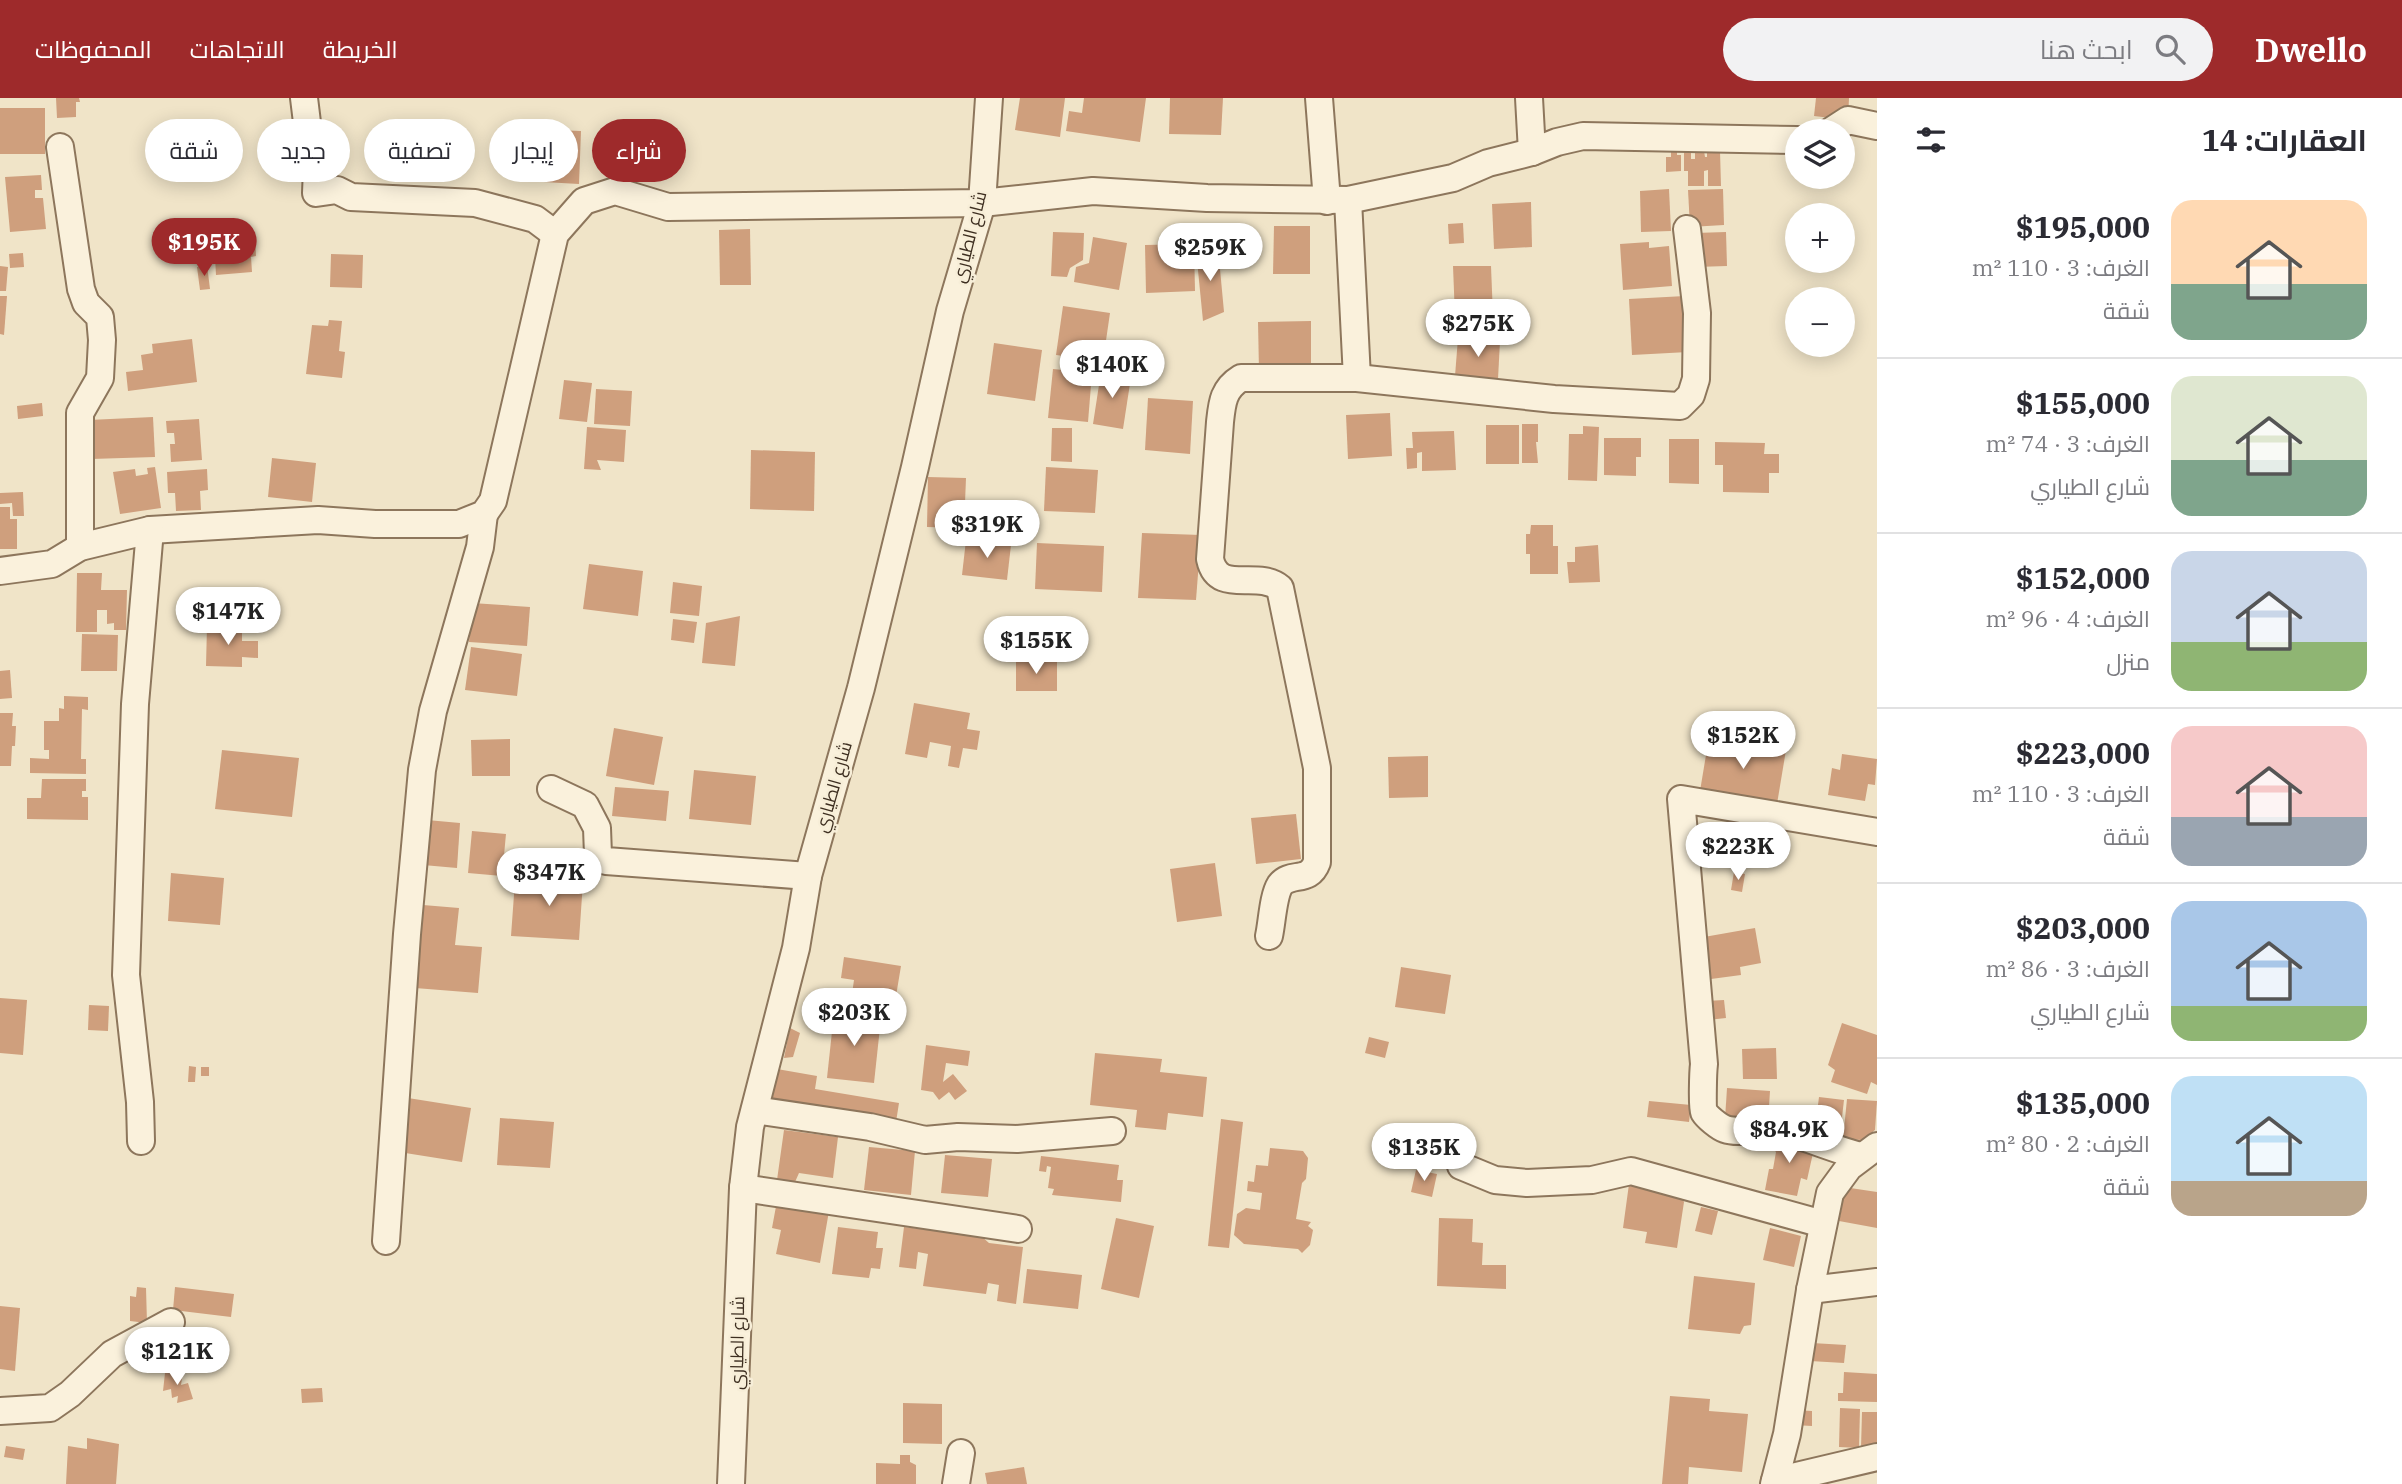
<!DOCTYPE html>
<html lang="ar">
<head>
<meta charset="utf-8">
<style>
  body { margin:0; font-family:"IBM Plex Serif",Cairo,serif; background:#f2f2f3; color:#2b2b33; direction:rtl; height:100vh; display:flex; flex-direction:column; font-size:26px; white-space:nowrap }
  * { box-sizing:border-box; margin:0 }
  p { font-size:23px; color:#7c7c81 }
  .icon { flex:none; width:38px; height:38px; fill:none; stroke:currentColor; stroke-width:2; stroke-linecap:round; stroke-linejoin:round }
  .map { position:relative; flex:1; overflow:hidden; direction:ltr }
  .panel { display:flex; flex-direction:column; background:#fff; width:525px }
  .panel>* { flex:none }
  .banner { position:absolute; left:21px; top:21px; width:665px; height:63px; direction:rtl; display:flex; gap:14px }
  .tools { position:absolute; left:1785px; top:21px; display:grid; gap:14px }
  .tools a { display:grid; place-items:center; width:70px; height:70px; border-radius:50%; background:#fff; box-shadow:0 4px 18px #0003; font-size:35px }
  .price { position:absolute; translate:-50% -60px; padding:0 16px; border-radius:24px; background:#fff; color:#222; font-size:23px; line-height:46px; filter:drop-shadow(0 2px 4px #0008) }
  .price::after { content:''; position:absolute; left:50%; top:42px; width:21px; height:16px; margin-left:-10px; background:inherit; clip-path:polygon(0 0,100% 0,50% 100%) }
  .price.selected { background:#9e2a2b; color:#fff }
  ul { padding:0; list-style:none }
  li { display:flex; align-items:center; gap:21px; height:175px; padding:0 35px }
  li+li { border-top:2px solid #e1e1e2 }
  li span { display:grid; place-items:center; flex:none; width:196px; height:140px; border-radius:21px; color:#555 }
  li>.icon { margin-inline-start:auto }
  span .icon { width:84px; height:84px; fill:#fffc; stroke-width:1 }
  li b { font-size:30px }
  h2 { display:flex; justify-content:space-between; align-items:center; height:84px; padding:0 35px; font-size:30px }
  .pill { padding:0 24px; border-radius:32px; background:#fff; box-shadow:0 4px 18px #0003; font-size:24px; line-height:63px }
  .pill.selected { background:#9e2a2b; color:#fff }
  header { display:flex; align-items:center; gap:42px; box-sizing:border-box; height:98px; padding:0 35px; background:#9e2a2b; color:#fff }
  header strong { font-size:33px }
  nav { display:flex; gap:38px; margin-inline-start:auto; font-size:24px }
  .search { width:490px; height:63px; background:#f2f2f3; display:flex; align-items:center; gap:18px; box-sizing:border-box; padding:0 24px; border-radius:38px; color:#7c7c81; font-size:26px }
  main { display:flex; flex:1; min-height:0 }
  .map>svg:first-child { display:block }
</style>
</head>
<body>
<header>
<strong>Dwello</strong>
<div class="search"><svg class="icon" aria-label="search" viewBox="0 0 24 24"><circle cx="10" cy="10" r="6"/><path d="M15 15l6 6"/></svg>ابحث هنا</div>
<nav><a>الخريطة</a><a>الاتجاهات</a><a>المحفوظات</a></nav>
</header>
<main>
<section class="panel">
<h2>العقارات: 14<svg class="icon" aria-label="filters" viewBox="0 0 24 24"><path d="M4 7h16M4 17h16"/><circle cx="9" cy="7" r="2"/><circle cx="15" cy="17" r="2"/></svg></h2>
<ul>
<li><span style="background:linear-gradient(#ffd9b3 60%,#7fa58c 0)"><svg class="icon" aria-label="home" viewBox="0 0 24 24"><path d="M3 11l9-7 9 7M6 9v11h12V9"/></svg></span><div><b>$195,000</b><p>الغرف: 3 · 110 m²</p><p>شقة</p></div></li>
<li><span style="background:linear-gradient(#dfe7d0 60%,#7fa58c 0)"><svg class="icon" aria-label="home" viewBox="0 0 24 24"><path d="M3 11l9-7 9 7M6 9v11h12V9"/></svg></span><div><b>$155,000</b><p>الغرف: 3 · 74 m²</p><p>شارع الطياري</p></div></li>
<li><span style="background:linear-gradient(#c9d6e8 65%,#8fb573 0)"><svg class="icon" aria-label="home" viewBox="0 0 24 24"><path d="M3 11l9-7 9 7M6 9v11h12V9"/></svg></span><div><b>$152,000</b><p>الغرف: 4 · 96 m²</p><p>منزل</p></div></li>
<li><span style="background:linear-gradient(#f6c9c9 65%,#9aa5b1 0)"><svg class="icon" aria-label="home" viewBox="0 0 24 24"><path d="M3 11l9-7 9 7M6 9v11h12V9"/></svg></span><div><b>$223,000</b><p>الغرف: 3 · 110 m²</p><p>شقة</p></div></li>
<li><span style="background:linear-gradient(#a9c7e8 75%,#8fb573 0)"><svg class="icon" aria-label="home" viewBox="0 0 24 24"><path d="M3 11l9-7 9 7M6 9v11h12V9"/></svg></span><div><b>$203,000</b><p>الغرف: 3 · 86 m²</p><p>شارع الطياري</p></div></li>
<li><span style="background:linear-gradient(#bfe0f5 75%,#b9a48a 0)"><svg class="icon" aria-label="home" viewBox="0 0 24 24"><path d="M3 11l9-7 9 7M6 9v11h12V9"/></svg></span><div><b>$135,000</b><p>الغرف: 2 · 80 m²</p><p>شقة</p></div></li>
</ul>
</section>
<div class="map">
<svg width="1877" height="1386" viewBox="0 0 1877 1386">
  <rect width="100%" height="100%" fill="#f0e4c8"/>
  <g fill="#cf9f7d">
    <polygon points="56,0 79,0 80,4 76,4 76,19 57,20"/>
    <polygon points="1020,0 1065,0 1060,39 1015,32"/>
    <polygon points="1084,0 1146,0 1140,44 1066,33 1069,13 1082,15"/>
    <polygon points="1170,0 1223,0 1221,37 1169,36"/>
    <polygon points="1816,0 1849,0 1848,22 1814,18"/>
    <rect x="0" y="10" width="45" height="46"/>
    <polygon points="529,31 581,33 579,86 526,83"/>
    <polygon points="1684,53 1691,53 1691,61 1695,61 1695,53 1704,53 1705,59 1707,59 1707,53 1720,53 1721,88 1708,88 1708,72 1704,73 1704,88 1688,88 1688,73 1684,73"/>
    <polygon points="1671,54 1677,54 1677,57 1681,57 1681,73 1666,74 1666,59 1671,59"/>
    <polygon points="41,77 42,92 35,92 35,100 43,100 46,131 10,134 5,79"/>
    <polygon points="1669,91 1671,133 1641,134 1640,93"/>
    <polygon points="1723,91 1724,127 1690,129 1688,92"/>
    <polygon points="1531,104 1532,149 1494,151 1492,106"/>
    <polygon points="1463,125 1464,145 1449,146 1448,126"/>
    <polygon points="1274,128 1310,128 1310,176 1273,176"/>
    <polygon points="750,131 751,187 720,187 719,132"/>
    <polygon points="1053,134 1084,135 1083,162 1070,170 1067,179 1051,178"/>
    <polygon points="1726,134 1727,168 1696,169 1695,135"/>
    <polygon points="255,138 256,158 251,159 252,174 216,177 214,141"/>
    <polygon points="1093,139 1127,145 1119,192 1074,184 1076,169 1089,165"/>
    <polygon points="1649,144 1649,150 1669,148 1672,188 1623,192 1620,146"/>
    <polygon points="1194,146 1195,193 1146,195 1145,147"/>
    <polygon points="1218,150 1224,214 1203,223 1196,152"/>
    <polygon points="23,155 24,169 10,170 9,156"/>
    <polygon points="331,156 363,157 362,190 330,189"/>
    <polygon points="207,167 210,191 200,192 197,169"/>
    <polygon points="0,168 8,169 6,193 0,193"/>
    <polygon points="1453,168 1491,168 1493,218 1455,219"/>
    <polygon points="0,198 7,198 4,237 0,236"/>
    <polygon points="1685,198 1688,254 1632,257 1629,201"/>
    <polygon points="1063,208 1110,215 1103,263 1056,257"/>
    <polygon points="329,222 342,223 339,253 345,254 342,280 306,276 312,227 328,228"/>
    <polygon points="1311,223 1311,272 1259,273 1258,224"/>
    <polygon points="1458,240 1500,243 1498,281 1455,278"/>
    <polygon points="192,241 197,284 128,293 126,274 143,272 141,257 153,255 152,246"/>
    <polygon points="994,245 1042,252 1035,303 987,296"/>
    <polygon points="1053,271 1092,275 1088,324 1048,320"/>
    <polygon points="1101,274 1131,279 1123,331 1093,326"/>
    <polygon points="564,282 592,285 587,324 559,321"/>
    <polygon points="596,291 632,293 630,328 594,326"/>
    <polygon points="1148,300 1193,303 1190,356 1145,352"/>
    <polygon points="42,305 43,318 18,321 17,308"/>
    <polygon points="1390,315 1392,358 1348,361 1346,317"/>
    <polygon points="153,319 155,359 91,361 89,322"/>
    <polygon points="199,321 202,362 171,364 170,346 175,346 174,335 167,335 166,323"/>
    <polygon points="1522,326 1538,326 1538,344 1536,344 1538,365 1522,365"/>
    <rect x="1486" y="327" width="33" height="39"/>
    <polygon points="1583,328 1599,329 1597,383 1568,382 1569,336 1583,336"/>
    <polygon points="587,329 626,332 624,364 597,362 601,372 584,371"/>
    <polygon points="1052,330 1072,330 1072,364 1051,363"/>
    <polygon points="1454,333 1456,372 1422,373 1422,354 1417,355 1417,370 1407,371 1406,350 1413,350 1412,334"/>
    <polygon points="1604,340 1641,340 1641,359 1636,359 1636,378 1604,377"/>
    <polygon points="1669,341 1699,341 1699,386 1669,385"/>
    <polygon points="1715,344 1765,345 1764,356 1779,356 1779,375 1769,375 1769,395 1723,394 1723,367 1715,367"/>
    <polygon points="751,352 815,354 814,413 750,411"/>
    <polygon points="272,360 316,365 312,404 268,399"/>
    <polygon points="155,369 161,410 120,416 113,374 135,371 136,378 148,376 147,370"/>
    <polygon points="1046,369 1098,372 1095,415 1044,413"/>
    <polygon points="207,371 208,392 200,393 201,412 176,413 175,395 168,395 167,374"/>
    <polygon points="928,379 966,380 964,430 927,429"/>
    <polygon points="23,394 24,418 13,418 12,405 0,406 0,395"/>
    <polygon points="0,409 10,409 10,421 17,421 17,451 0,451"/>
    <polygon points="1531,427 1553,427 1553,448 1558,448 1558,476 1530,476 1530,456 1526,456 1526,436 1530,436"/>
    <polygon points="1142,435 1201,437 1196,502 1138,500"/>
    <polygon points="966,442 1011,447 1007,482 962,477"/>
    <polygon points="1037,445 1104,448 1102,494 1035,491"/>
    <polygon points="1598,447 1600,484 1569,485 1567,464 1575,464 1575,449"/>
    <polygon points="589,466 643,473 638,518 583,511"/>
    <polygon points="77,475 102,475 101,492 127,492 126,532 114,532 114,525 107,526 107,512 97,512 97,534 76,534"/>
    <polygon points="673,484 702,488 699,518 670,515"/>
    <polygon points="472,505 530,509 527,548 469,544"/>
    <polygon points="740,518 735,568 702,565 706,525"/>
    <polygon points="673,521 697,524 694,545 671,542"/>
    <polygon points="207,528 242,529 242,543 258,543 258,560 242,559 242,569 206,568"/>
    <polygon points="82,536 118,537 117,573 81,573"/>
    <polygon points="471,549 522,556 517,598 465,592"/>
    <rect x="1016" y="563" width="41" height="30"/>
    <polygon points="10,572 12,600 0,601 0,573"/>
    <polygon points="64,598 88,599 88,612 82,611 81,661 86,661 86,676 30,675 30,660 49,661 49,652 44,652 44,623 59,623 59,610 64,611"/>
    <polygon points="914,605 970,615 967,631 980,633 977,652 963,650 959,670 948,668 951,648 930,644 927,660 905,656"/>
    <polygon points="0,615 13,615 12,628 16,628 15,648 12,648 11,668 0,668"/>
    <polygon points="614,630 663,639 654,687 606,678"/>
    <polygon points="1709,639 1786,652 1777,706 1700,693"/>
    <polygon points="510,641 510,678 472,678 471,642"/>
    <polygon points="222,652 299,660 292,719 215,711"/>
    <polygon points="1842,656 1877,661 1875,687 1868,686 1865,703 1828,697 1832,670 1840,672"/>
    <polygon points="1428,658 1428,699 1389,700 1388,659"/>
    <polygon points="694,672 756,678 751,727 689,721"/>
    <polygon points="42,681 86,681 86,693 82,693 82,699 88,699 88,722 27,721 27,700 41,700"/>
    <polygon points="615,689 669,693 666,723 612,718"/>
    <polygon points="1296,716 1301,761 1256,766 1251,720"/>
    <polygon points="427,722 460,725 457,770 423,767"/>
    <polygon points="472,733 506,736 502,778 468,775"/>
    <polygon points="1215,765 1222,818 1177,824 1170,771"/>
    <polygon points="570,768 584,769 579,842 511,838 515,783 569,787"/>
    <polygon points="1734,774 1745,776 1742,794 1731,792"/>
    <polygon points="171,775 224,780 220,827 168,823"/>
    <polygon points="423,807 459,810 455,847 482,849 478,895 415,890"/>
    <polygon points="1755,830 1761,865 1740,869 1741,877 1711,881 1704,839"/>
    <polygon points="844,859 901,868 894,910 851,903 854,882 841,880"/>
    <polygon points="1401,869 1451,877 1445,916 1395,909"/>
    <polygon points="0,900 27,902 23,957 0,955"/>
    <polygon points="1724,902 1726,920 1708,922 1706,903"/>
    <polygon points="89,907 109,908 108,933 88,932"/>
    <polygon points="834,915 881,920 874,985 827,980"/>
    <polygon points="1842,925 1877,937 1877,987 1871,984 1867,996 1831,984 1835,972 1828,967"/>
    <polygon points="790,930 800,935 793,959 784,960"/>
    <polygon points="1369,939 1389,944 1385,960 1365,955"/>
    <polygon points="926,947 970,953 968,968 946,965 943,984 953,976 967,993 955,1002 949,994 939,1002 933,994 921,992"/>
    <polygon points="1776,950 1777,981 1743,981 1742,951"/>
    <polygon points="1095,955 1162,961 1160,974 1207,979 1203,1019 1168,1015 1166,1032 1135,1029 1137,1012 1090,1007"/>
    <polygon points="189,968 196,969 195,984 188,984"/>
    <rect x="201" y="969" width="8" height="9"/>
    <polygon points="777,971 817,978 815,991 899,1005 896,1024 772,1005"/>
    <polygon points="1727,990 1770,993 1768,1024 1725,1021"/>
    <polygon points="1819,999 1844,1002 1839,1045 1814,1040"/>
    <polygon points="408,1000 471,1010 462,1064 399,1054"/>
    <polygon points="1847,1001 1877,1003 1875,1032 1862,1042 1843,1041"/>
    <polygon points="1649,1003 1691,1007 1689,1024 1647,1019"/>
    <polygon points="500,1020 554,1024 550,1070 497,1067"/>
    <polygon points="1221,1021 1243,1024 1229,1150 1208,1148"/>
    <polygon points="784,1032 838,1039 833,1080 799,1075 795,1084 777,1082"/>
    <polygon points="1771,1036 1815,1046 1807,1082 1801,1080 1797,1098 1765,1092 1769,1071 1773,1071 1776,1054 1769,1046"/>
    <polygon points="869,1049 915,1053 911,1097 864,1092"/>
    <polygon points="1270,1050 1303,1053 1308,1060 1306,1081 1302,1085 1296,1121 1311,1124 1308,1128 1313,1132 1310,1147 1302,1155 1298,1151 1244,1146 1234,1137 1237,1116 1246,1110 1260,1112 1262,1095 1247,1093 1248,1083 1254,1084 1256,1067 1268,1068"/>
    <polygon points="945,1057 992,1061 988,1099 941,1095"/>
    <polygon points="1041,1058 1119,1067 1117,1082 1123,1082 1121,1104 1052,1097 1054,1091 1048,1090 1051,1069 1047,1068 1046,1074 1039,1073"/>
    <polygon points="1416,1072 1437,1076 1432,1099 1411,1094"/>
    <polygon points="1629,1086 1679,1094 1684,1104 1677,1150 1645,1145 1647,1134 1623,1130"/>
    <polygon points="1837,1088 1877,1094 1877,1130 1839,1123 1842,1109 1834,1108"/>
    <polygon points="777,1103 829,1113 820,1165 776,1156 781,1132 772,1130"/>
    <polygon points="1701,1109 1718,1113 1712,1137 1695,1133"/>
    <polygon points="1116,1120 1154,1128 1139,1200 1101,1191"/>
    <polygon points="1439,1120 1473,1121 1472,1144 1483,1145 1482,1167 1506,1167 1506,1191 1437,1188"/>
    <polygon points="838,1129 878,1134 876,1150 883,1150 880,1171 871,1170 869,1180 832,1176"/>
    <polygon points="904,1129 981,1138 989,1145 1023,1149 1016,1206 997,1203 999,1187 988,1185 986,1196 923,1188 928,1156 918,1154 916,1171 899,1169"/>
    <polygon points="1770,1130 1801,1138 1794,1169 1763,1162"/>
    <polygon points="1027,1171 1082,1177 1078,1211 1023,1205"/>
    <polygon points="1694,1178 1755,1185 1751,1227 1744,1228 1740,1236 1688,1231"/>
    <polygon points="137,1189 146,1190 147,1225 130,1223 130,1198 136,1199"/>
    <polygon points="175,1189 234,1196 231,1219 173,1212"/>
    <polygon points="0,1208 20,1210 15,1273 0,1271"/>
    <polygon points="1812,1245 1846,1247 1844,1265 1810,1263"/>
    <polygon points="183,1274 181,1287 188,1285 193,1301 177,1305 178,1298 172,1300 171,1291 163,1293 165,1275"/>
    <polygon points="1844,1274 1877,1276 1877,1304 1838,1303 1838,1295 1843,1295"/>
    <polygon points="322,1290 323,1304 302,1305 301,1291"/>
    <polygon points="1670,1298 1710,1301 1709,1313 1748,1316 1742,1374 1689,1369 1688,1386 1662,1386"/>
    <polygon points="903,1305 942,1306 942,1346 903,1345"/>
    <polygon points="1840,1310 1860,1311 1859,1350 1839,1349"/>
    <polygon points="1795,1312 1812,1313 1812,1328 1794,1327"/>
    <polygon points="1862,1314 1877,1314 1877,1350 1861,1350"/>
    <polygon points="87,1340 119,1346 116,1386 66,1386 68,1348 87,1351"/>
    <polygon points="6,1348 25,1351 23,1362 4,1359"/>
    <polygon points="900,1357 910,1357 910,1364 916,1367 916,1386 876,1386 876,1365 900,1366"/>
    <polygon points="1024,1369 1027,1386 987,1386 985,1375"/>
  </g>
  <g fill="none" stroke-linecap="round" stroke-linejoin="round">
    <defs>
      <g id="street">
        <polyline points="304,0 310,49 317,70 316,95 337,92 351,99 475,105 535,121 555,136"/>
        <polyline points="1319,0 1327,103"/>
        <polyline points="1529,0 1532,54"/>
        <polyline points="1831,33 1848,22 1877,28"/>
        <polyline points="60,49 81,191 86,205 100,219 102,242 100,280 80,315 80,449"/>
        <polyline points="1348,102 1357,280"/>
        <polyline points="0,473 52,466 80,449 150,432 318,422 375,426 459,426 484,416 493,403 555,136 584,103 615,93 668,109 982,105 1093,93 1207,100 1348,102 1453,80 1488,65 1532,54 1557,44 1583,38 1797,42"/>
        <polyline points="551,691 585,707 597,730 598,757 606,763 808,778"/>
        <path d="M 1269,838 C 1272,825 1273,798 1280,787 C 1291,773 1309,786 1317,764 L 1317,670 L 1280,490 C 1257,471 1218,498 1210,461 L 1220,324 C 1222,305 1223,291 1241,280 L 1357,280 L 1554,301 L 1680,308 L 1691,297 L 1696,281 L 1697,215 L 1687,131"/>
        <polyline points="755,1012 870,1029 925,1042 958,1039 1017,1041 1112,1033"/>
        <polyline points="141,1043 140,1004 126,877 135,606 150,432"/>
        <path d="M 1861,1058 C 1831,1051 1803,1036 1773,1032 C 1759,1030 1739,1036 1725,1031 C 1719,1029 1707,1019 1704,1014 C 1702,1009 1703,974 1704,966 L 1681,701 L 1877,734"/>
        <polyline points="1461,1068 1495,1082 1527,1085 1592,1082 1631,1073 1823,1126"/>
        <polyline points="743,1090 1018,1131"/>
        <polyline points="386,1143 407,836 422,672 433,613 480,449 484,416"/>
        <polyline points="1810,1192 1877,1184"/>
        <polyline points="0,1313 50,1310 70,1296 112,1256 171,1224"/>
        <polyline points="1775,1383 1877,1359"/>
        <polyline points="731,1386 743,1090 750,1029 796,850 808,778 861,590 915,369 950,213 982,105 989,0"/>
        <polyline points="956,1386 961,1355"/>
        <polyline points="1774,1386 1787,1336 1810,1192 1830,1095 1849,1069 1877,1048"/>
      </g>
    </defs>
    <use href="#street" stroke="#8d765c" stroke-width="30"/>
    <use href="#street" stroke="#faf1dc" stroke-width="26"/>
  </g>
  <g text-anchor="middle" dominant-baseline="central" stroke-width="5" stroke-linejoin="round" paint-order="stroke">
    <g font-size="18" fill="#3d2e20" stroke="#f7eed8">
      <text transform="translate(969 139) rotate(-76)">شارع الطياري</text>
      <text transform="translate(833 689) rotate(-74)">شارع الطياري</text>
      <text transform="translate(737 1245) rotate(-89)">شارع الطياري</text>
    </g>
  </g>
</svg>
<div class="tools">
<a><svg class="icon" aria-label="layers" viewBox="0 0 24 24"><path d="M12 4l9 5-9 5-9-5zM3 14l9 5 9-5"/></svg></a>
<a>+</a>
<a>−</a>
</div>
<b class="price selected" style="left:204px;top:180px">$195K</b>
<b class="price" style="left:1210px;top:185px">$259K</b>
<b class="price" style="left:1478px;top:261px">$275K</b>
<b class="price" style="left:1112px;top:302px">$140K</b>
<b class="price" style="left:987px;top:462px">$319K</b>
<b class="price" style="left:228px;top:549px">$147K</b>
<b class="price" style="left:1036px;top:578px">$155K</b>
<b class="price" style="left:1743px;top:673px">$152K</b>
<b class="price" style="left:1738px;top:784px">$223K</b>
<b class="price" style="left:549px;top:810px">$347K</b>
<b class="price" style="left:854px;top:950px">$203K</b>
<b class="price" style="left:1789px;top:1067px">$84.9K</b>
<b class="price" style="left:1424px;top:1085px">$135K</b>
<b class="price" style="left:177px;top:1289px">$121K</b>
<div class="banner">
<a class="pill selected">شراء</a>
<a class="pill">إيجار</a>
<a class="pill">تصفية</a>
<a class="pill">جديد</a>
<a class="pill">شقة</a>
</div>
</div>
</main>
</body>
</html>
